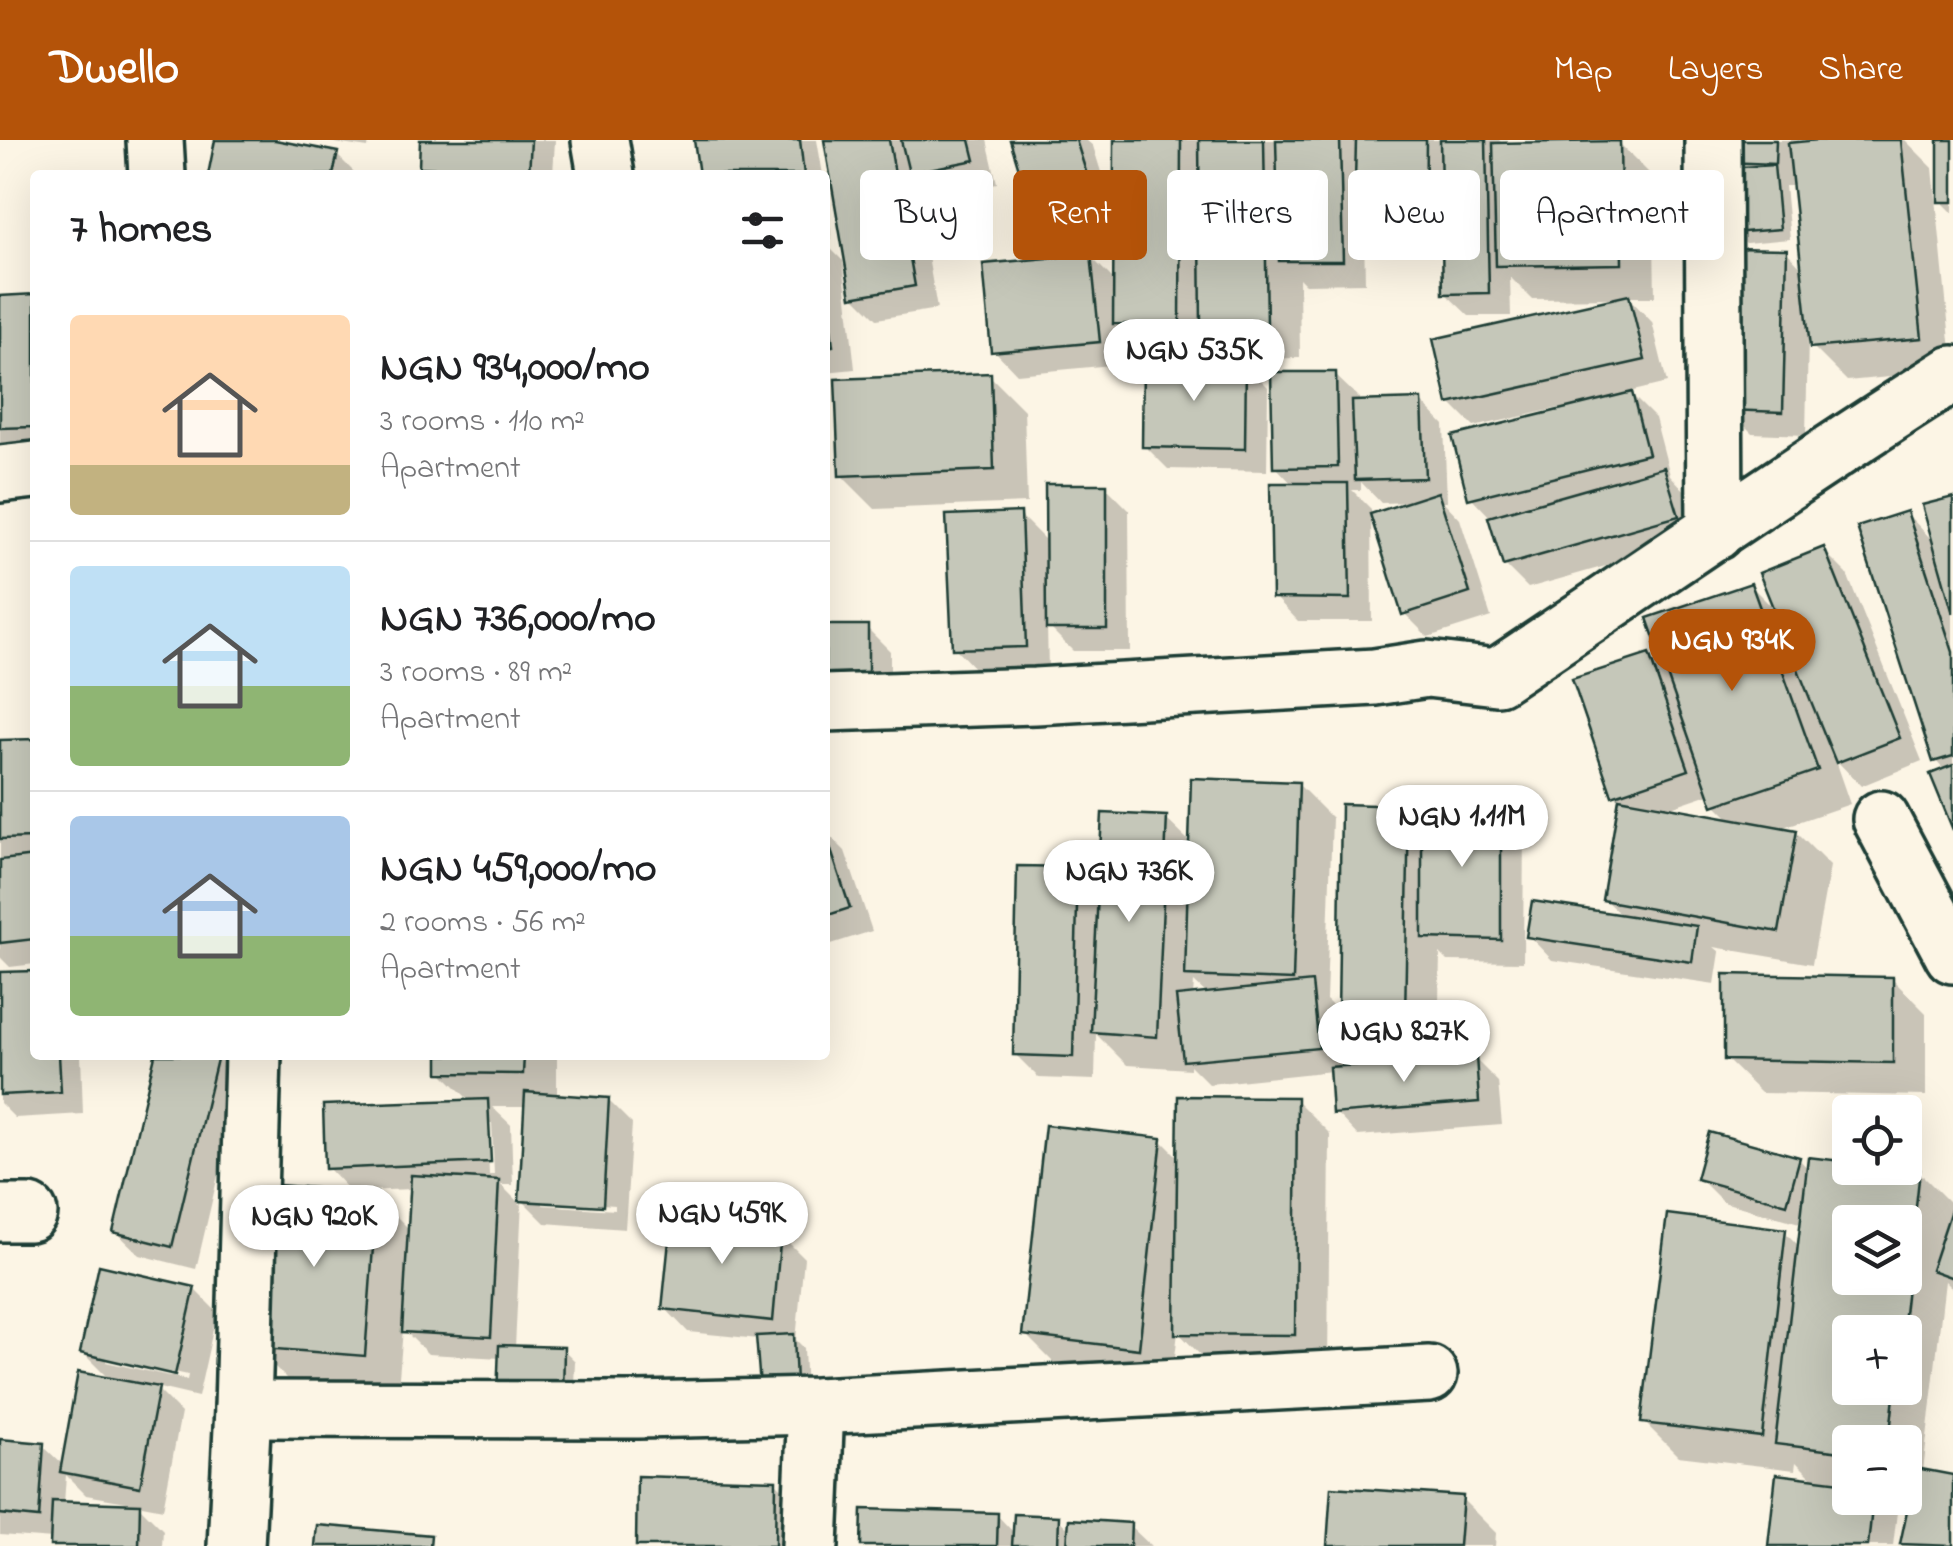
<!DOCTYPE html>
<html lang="en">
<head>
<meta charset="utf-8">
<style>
  body { margin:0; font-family:"Indie Flower",sans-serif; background:#f2f2f2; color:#202124; height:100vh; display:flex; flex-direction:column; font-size:38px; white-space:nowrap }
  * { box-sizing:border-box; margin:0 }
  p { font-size:32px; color:#757577 }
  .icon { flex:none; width:55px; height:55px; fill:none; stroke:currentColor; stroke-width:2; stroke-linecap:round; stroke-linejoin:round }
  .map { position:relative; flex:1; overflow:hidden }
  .panel { position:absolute; left:30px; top:30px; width:800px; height:890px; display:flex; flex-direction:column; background:#fff; border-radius:10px; box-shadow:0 10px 40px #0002 }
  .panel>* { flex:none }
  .top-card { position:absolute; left:860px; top:30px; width:942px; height:90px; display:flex; gap:20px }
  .buttons { position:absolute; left:1832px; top:955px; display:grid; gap:20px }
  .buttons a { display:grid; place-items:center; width:90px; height:90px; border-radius:10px; background:#fff; box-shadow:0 10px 40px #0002; font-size:50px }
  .price { position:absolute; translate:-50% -85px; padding:0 22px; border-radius:35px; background:#fff; color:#222; font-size:32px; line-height:65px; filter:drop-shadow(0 2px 5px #0008) }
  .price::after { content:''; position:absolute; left:50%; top:60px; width:30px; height:22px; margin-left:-15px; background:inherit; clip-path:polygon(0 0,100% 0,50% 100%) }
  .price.on { background:#b45309; color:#fff }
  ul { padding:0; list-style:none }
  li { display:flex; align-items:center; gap:30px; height:250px; padding:0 40px }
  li+li { border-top:2px solid #e0e0e0 }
  li span { display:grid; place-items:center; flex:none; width:280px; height:200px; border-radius:10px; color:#555 }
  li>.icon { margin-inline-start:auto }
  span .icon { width:120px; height:120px; fill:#fffc; stroke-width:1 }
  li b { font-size:42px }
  h2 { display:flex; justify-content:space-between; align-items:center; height:120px; padding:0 40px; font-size:42px }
  .pill { padding:0 35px; border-radius:10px; background:#fff; box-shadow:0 10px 40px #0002; font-size:35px; line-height:90px }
  .pill.on { background:#b45309; color:#fff }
  header { display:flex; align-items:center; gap:60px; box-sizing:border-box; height:140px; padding:0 50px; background:#b45309; color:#fff }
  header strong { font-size:48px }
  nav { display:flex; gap:55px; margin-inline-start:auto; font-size:35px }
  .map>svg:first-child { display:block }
</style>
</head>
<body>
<header>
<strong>Dwello</strong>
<nav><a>Map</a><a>Layers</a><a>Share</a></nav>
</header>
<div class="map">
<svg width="1953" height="1406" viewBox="0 0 1953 1406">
  <rect width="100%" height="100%" fill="#fcf5e5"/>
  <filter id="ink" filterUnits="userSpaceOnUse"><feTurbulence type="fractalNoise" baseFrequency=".01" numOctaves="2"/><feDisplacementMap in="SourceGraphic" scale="20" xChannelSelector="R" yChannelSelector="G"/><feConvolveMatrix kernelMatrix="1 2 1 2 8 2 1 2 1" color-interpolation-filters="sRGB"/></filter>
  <g filter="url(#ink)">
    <g fill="#0003" fill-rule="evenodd">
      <polygon points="218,0 262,0 336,14 357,35 211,35"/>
      <polygon points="315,0 369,0 368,8"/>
      <polygon points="423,0 555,0 553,35 431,35 421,26"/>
      <polygon points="697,0 817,0 823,35 701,35"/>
      <polygon points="826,0 987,0 997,43 935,56 914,35 937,169 877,179 853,155"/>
      <path d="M 1012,0 L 1086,0 L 1093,6 L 1115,78 L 1117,0 L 1499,0 L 1504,5 L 1619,3 L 1653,37 L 1655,157 L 1628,157 L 1652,182 L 1667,243 L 1629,252 L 1655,278 L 1670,335 L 1687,353 L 1701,399 L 1528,448 L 1505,425 L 1491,378 L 1471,357 L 1560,272 L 1559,268 L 1474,287 L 1450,263 L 1620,158 L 1532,159 L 1510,137 L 1511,176 L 1469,176 L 1445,153 L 1444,106 L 1381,104 L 1364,88 L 1365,143 L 1305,144 L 1299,138 L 1300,218 L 1240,219 L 1268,247 L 1267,331 L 1168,329 L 1145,306 L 1242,224 L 1214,195 L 1213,218 L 1150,217 L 1118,186 L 1122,224 L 1017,234 L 994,210 L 1064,119 L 1043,98 ZM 1116,107 L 1116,142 L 1089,115 Z"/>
      <polygon points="1727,0 1799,0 1799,4 1842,0 1905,0 1933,28 1953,231 1847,241 1813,207 1811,196 1808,196 1806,295 1752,293 1728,269 1786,111 1804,130 1795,46 1785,46 1790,99 1746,103 1734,91"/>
      <polygon points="1941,0 1953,0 1953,73 1941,61"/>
      <polygon points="825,47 832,100 825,101"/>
      <polygon points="825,103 843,121 855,229 825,232"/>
      <polygon points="35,157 35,321 0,323 0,158"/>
      <polygon points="1335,235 1359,258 1359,263 1421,261 1444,285 1447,361 1443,361 1460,379 1491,477 1428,497 1404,473 1410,362 1381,363 1361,342 1361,350 1352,350 1371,369 1372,481 1298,481 1275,457 1294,346 1276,327"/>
      <polygon points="990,236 1024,270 1027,363 875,369 841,335"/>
      <polygon points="1106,347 1129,370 1130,511 1073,511 1047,485 1048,529 978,532 955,508 1020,375 1048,403"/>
      <polygon points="1953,359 1953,683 1945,631 1936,621 1907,374 1935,403"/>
      <path d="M 1823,410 L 1847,434 L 1922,621 L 1861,646 L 1834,618 L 1850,664 L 1778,689 L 1796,692 L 1830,726 L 1812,824 L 1714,807 L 1720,812 L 1715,844 L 1552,820 L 1529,796 L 1623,777 L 1604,759 L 1621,661 L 1615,654 L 1649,517 L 1671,539 L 1750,445 L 1778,473 ZM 1712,653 L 1716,665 L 1732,681 L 1665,669 Z"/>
      <polygon points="825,487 867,488 890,511 890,560"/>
      <polygon points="35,602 35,824 10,827 0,817 0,603"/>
      <path d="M 1298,644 L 1332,678 L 1326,860 L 1335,868 L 1341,928 L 1475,919 L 1498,942 L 1502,985 L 1358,996 L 1335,972 L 1332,931 L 1209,944 L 1190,925 L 1190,929 L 1127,925 L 1096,894 L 1095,940 L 1039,938 L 1015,914 L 1077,729 L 1100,753 L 1166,679 L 1192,704 ZM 1194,842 L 1208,855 L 1193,857 Z"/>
      <polygon points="1500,663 1524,686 1523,822 1448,821 1440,813 1438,911 1374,910 1340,876 1408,668 1425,685"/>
      <polygon points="825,691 845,711 872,791 825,806"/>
      <polygon points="35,833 35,915 81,915 83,974 15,978 0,963 0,835"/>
      <polygon points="1892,839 1926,873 1926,956 1761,953 1726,919"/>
      <polygon points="158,915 229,915 243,929 196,1129 140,1115 116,1092"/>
      <path d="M 441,915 L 557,915 L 557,957 L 608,960 L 632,984 L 625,1089 L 545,1083 L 522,1060 L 515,1208 L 563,1209 L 575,1221 L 573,1270 L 501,1218 L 428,1214 L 403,1189 L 398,1249 L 288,1240 L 254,1206 L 353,1054 L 328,1028 L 471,962 L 441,932 ZM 492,967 L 527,967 L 521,1065 L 501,1045 L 513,1045 L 511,985 ZM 487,983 L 492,983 L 494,1035 L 489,1035 ZM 412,1049 L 410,1090 L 376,1056 L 364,1055 L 364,1051 ZM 543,1060 L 615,1065 L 615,1070 L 543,1065 Z"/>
      <polygon points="1296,960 1330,994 1328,1228 1212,1227 1178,1192 1172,1242 1059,1228 1025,1194 1161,1000 1180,1019"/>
      <path d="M 1799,1019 L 1809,1030 L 1850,1024 L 1850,1028 L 1919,1032 L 1953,1066 L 1953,1149 L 1945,1141 L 1923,1332 L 1953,1338 L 1953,1406 L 1902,1403 L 1914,1349 L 1905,1348 L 1905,1302 L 1850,1302 L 1850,1358 L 1882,1358 L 1897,1372 L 1893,1406 L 1771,1406 L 1816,1342 L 1796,1322 L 1795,1330 L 1678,1316 L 1644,1282 L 1785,1092 L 1800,1107 L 1803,1084 L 1723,1062 L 1699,1038 ZM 1850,1082 L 1905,1082 L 1905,1138 L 1850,1138 ZM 1850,1192 L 1905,1192 L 1905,1248 L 1850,1248 Z"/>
      <polygon points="740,1070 762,1093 780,1094 804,1118 796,1200 804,1208 806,1254 759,1199 688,1192 665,1168 707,1087"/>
      <path d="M 194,1149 L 217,1172 L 198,1257 L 155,1247 L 181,1273 L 163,1369 L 137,1364 L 163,1390 L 162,1406 L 52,1406 L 53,1399 L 0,1395 L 0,1302 L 43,1306 L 64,1326 L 111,1241 L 83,1213 ZM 106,1217 L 188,1235 L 187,1240 L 106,1222 ZM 66,1335 L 86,1355 L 132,1363 L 132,1366 L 64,1364 Z"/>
      <polygon points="775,1342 799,1366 798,1406 638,1406"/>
      <polygon points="1462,1359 1496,1393 1495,1406 1330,1406"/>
      <polygon points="997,1375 1015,1394 1058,1379 1071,1391 1130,1386 1151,1406 863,1406"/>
    </g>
    <g fill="#c5c7b9" stroke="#1f3d34" stroke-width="2.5" fill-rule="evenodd">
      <polygon points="215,0 275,0 338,12 333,35 208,35"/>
      <polygon points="420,0 531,0 529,34 419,27"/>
      <polygon points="694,0 800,0 804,35 699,35"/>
      <polygon points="824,0 889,0 915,146 851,157"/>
      <polygon points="901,0 970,0 975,20 909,33"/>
      <polygon points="1010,0 1076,0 1102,82 1041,100"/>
      <polygon points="1114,0 1181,0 1180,185 1113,184"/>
      <polygon points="1199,0 1264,0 1267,185 1201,186"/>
      <polygon points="1276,0 1340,0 1343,121 1279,121"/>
      <polygon points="1356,0 1426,0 1425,84 1354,82"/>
      <polygon points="1440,0 1486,0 1489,153 1443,154"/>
      <polygon points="1725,0 1776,0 1775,24 1724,22"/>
      <polygon points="1818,0 1901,0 1922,198 1810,208 1788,3"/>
      <rect x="1938" y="0" width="15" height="62"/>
      <polygon points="1620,1 1622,124 1496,126 1493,3"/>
      <polygon points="1774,25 1780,89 1732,93 1726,28"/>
      <polygon points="1729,108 1787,109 1783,272 1726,270"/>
      <polygon points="1091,114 1100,202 991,212 983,124"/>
      <polygon points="825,137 833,206 825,207"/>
      <polygon points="35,154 35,287 0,288 0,156"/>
      <polygon points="1629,155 1645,220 1448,264 1433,199"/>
      <polygon points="1143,220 1246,221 1245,309 1142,307"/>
      <polygon points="1271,232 1336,232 1338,327 1273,328"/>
      <polygon points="991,233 994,330 839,336 835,239"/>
      <polygon points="1632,252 1648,314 1468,359 1452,296"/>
      <polygon points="1422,259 1425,338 1355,340 1352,261"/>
      <polygon points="1664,327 1679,376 1503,426 1488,377"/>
      <polygon points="1270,343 1348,343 1350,459 1272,458"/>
      <polygon points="1045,344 1107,344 1107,489 1046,489"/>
      <polygon points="1438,352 1470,453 1402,475 1370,374"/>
      <polygon points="1953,357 1953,474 1922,365"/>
      <polygon points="1907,371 1953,512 1953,616 1933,622 1857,387"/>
      <polygon points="1021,372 1026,507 952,509 946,375"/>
      <polygon points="1824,407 1900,598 1836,623 1759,433"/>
      <polygon points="1751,443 1818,630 1713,666 1647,478"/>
      <rect x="825" y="485" width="43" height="53"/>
      <polygon points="1649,514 1689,630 1612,656 1572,539"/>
      <polygon points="35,599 35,698 0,699 0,600"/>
      <polygon points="1953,625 1953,690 1930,634"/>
      <polygon points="1191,638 1299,642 1293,840 1185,836"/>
      <polygon points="1619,658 1797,690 1779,792 1602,760"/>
      <polygon points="1422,660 1501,660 1501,800 1422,798"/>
      <polygon points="1341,664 1409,666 1405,878 1338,877"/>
      <polygon points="1102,673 1167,676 1157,897 1091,892"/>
      <polygon points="825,692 850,768 825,776"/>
      <polygon points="35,716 35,799 0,803 0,720"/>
      <polygon points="1017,726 1078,727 1073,917 1013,915"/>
      <polygon points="1532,761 1697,786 1692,822 1526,797"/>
      <polygon points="35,831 35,915 59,915 61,952 0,955 0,832"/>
      <polygon points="1724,834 1893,837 1893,923 1724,920"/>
      <polygon points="1312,842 1319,908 1183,921 1176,856"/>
      <polygon points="155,915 218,915 172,1107 113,1092"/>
      <polygon points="439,915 524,915 523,934 439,933"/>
      <polygon points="1476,916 1479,962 1332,974 1329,927"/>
      <polygon points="525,952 609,958 603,1066 519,1061"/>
      <polygon points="1178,956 1297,957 1295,1195 1175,1194"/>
      <polygon points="488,959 491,1022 325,1029 323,965"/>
      <polygon points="1045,985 1162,998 1139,1209 1022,1195"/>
      <polygon points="1709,992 1800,1017 1787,1064 1696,1039"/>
      <path d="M 1808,1017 L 1850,1022 L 1850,1028 L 1920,1030 L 1902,1192 L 1850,1192 L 1850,1248 L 1895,1248 L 1889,1302 L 1850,1302 L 1850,1313 L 1775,1304 ZM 1850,1082 L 1905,1082 L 1905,1138 L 1850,1138 Z"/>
      <polygon points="411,1035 499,1040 491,1197 402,1192"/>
      <polygon points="265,1044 377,1053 365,1216 251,1207"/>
      <polygon points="1953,1064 1953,1138 1931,1130"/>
      <polygon points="706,1065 741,1068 739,1088 781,1092 773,1181 662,1169 671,1081 705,1084"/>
      <polygon points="1667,1074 1786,1089 1762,1297 1641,1283"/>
      <polygon points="99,1125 195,1147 175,1235 80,1213"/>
      <polygon points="794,1194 796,1244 760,1246 756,1196"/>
      <polygon points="499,1205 564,1207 563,1260 497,1258"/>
      <polygon points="78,1232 159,1247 140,1347 60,1332"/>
      <polygon points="0,1299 44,1303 39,1378 0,1374"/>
      <polygon points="1916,1328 1953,1335 1953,1406 1900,1404"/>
      <polygon points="1776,1334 1850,1343 1850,1358 1873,1358 1868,1406 1768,1406"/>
      <polygon points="637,1336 776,1340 775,1406 636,1406"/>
      <polygon points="1331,1347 1463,1356 1459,1406 1327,1406"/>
      <polygon points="52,1361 140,1364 139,1406 50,1406"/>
      <polygon points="862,1369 998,1373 997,1406 861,1406"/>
      <polygon points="1014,1374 1059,1376 1058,1406 1012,1406"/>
      <polygon points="1069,1379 1131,1383 1130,1406 1067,1406"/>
      <polygon points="317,1385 431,1395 430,1406 315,1406"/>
    </g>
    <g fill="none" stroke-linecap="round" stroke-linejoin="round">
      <defs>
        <g id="street">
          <polyline points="155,0 157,35"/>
          <polyline points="600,0 606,35"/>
          <polyline points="1713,0 1715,392"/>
          <polyline points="0,334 35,330"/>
          <path d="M 825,563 L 1035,556 L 1375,537 L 1427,529 L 1497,537 C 1649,436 1799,331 1953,234"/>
          <polyline points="1881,679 1953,815"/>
          <polyline points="0,1073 29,1073"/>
          <polyline points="243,1269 638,1270 816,1266 1429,1234"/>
          <polyline points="236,1406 243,1269 253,915"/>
          <polyline points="810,1406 816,1266"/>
        </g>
      </defs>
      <use href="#street" stroke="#1f3d34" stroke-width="62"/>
      <use href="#street" stroke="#fcf5e5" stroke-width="55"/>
    </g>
  </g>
</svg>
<div class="buttons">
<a><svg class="icon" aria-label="locate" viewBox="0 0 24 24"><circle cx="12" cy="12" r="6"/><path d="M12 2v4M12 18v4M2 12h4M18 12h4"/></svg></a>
<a><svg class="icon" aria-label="layers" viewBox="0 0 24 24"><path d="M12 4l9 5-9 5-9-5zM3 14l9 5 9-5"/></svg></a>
<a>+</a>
<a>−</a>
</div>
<b class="price" style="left:1194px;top:264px">NGN 535K</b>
<b class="price on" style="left:1732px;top:554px">NGN 934K</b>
<b class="price" style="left:1462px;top:730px">NGN 1.11M</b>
<b class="price" style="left:1129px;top:785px">NGN 736K</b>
<b class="price" style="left:1404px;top:945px">NGN 827K</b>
<b class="price" style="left:722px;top:1127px">NGN 459K</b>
<b class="price" style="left:314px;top:1130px">NGN 920K</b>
<div class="top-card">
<a class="pill">Buy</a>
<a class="pill on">Rent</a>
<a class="pill">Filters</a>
<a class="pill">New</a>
<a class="pill">Apartment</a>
</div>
<section class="panel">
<h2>7 homes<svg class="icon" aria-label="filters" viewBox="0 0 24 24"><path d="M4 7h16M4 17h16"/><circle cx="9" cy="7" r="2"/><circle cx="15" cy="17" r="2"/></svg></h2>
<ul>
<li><span style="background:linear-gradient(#ffd9b3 75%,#c2b280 0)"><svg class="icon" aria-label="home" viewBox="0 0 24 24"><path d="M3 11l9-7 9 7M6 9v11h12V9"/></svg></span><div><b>NGN 934,000/mo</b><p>3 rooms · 110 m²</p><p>Apartment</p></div></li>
<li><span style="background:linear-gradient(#bfe0f5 60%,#8fb573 0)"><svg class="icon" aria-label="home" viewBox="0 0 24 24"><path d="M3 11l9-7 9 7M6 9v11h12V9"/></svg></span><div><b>NGN 736,000/mo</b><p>3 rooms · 89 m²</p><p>Apartment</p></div></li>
<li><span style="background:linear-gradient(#a9c7e8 60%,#8fb573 0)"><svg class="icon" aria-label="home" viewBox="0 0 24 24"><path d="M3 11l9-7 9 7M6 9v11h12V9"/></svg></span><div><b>NGN 459,000/mo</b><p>2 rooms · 56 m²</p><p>Apartment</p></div></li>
</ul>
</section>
</div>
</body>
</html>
